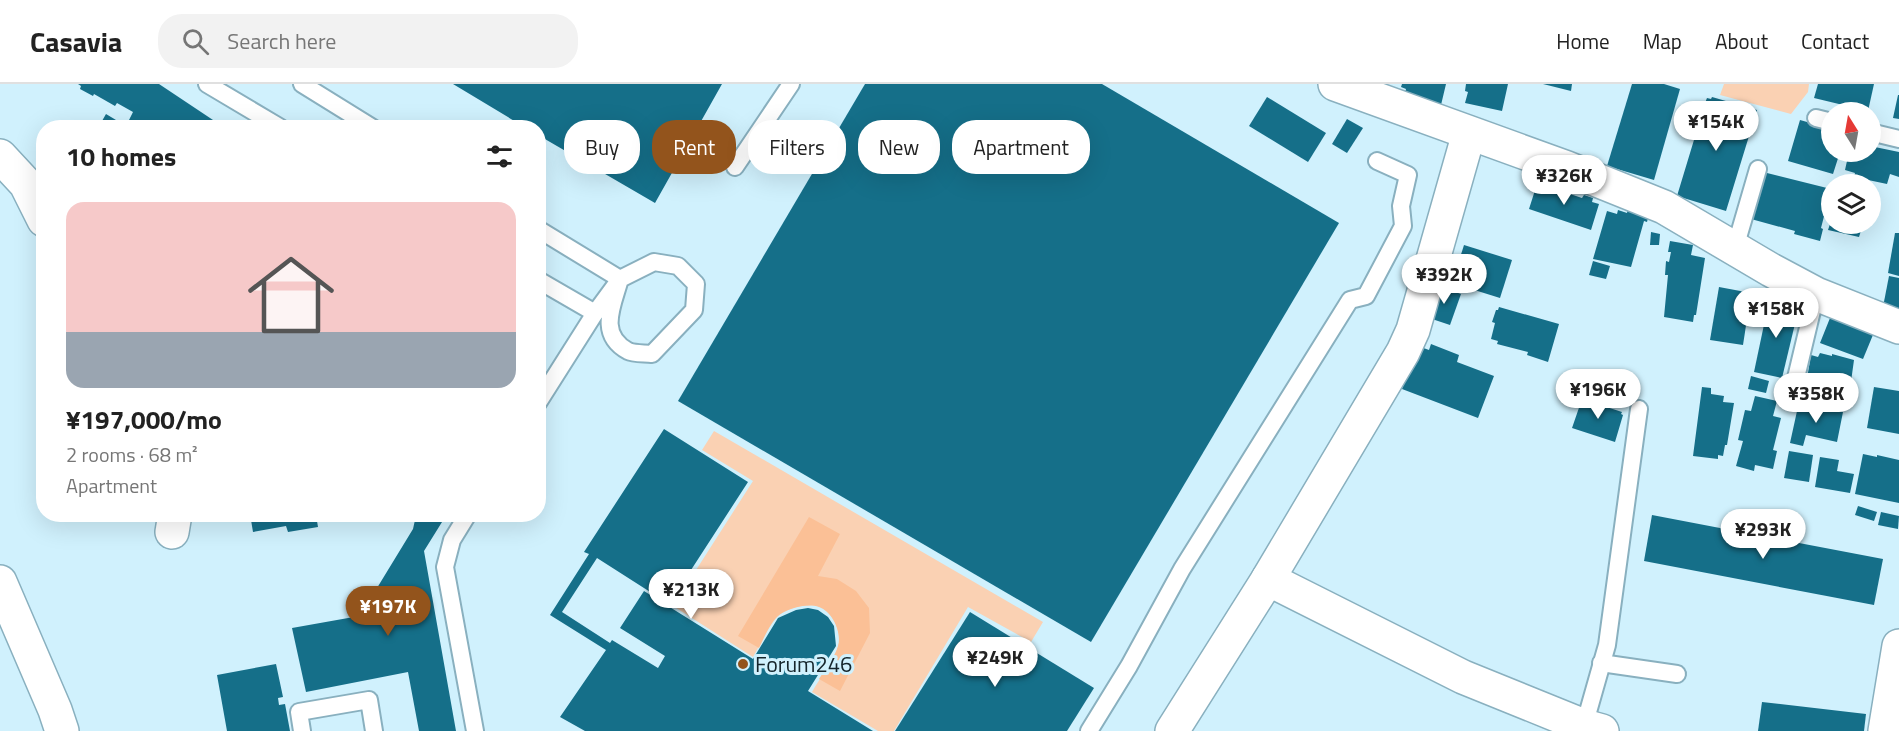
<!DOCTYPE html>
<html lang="en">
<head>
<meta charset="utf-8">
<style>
  body { margin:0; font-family:"Titillium Web",sans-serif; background:#f2f2f2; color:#222; height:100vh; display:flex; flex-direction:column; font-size:22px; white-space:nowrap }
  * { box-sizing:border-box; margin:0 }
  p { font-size:20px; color:#767676 }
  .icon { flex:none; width:33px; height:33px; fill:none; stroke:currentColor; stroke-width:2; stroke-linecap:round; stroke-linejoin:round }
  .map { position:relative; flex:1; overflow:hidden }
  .panel { position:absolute; left:36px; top:36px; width:510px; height:402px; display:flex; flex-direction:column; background:#fff; border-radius:24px; box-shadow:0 6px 24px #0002 }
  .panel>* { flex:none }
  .top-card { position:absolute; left:564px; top:36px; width:570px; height:54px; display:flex; gap:12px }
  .needle { width:39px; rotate:349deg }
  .controls { position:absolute; left:1821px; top:18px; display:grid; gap:12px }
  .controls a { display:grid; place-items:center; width:60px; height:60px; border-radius:50%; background:#fff; box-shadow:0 6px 24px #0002; font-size:30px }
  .price { position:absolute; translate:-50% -51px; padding:0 14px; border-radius:21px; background:#fff; color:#222; font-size:20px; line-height:39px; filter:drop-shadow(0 2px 3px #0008) }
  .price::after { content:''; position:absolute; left:50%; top:36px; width:18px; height:14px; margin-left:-9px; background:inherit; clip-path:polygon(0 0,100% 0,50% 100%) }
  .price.selected { background:#93541c; color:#fff }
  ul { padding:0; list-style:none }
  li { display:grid; align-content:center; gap:12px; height:318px; padding:0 30px }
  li+li { border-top:2px solid #e0e0e0 }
  li span { display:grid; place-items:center; height:186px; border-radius:18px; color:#555 }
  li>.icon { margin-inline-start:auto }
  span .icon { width:108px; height:108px; fill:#fffc; stroke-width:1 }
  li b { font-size:26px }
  h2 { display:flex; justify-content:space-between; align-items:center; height:72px; padding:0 30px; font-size:26px }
  .tag { padding:0 21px; border-radius:24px; background:#fff; box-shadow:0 6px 24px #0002; font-size:21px; line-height:54px }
  .tag.selected { background:#93541c; color:#fff }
  header { display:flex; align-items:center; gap:36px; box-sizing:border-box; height:84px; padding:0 30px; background:#fff; border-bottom:2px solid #e0e0e0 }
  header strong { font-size:28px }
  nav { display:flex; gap:33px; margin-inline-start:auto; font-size:21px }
  .search { width:420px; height:54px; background:#f2f2f2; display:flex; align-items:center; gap:15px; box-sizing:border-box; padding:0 21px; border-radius:24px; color:#767676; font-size:22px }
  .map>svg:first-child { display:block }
</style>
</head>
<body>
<header>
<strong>Casavia</strong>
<div class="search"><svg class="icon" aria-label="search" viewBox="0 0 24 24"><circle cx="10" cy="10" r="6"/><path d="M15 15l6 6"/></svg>Search here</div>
<nav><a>Home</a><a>Map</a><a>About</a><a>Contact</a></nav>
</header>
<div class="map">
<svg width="1899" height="647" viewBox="0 0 1899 647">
  <rect width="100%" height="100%" fill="#d0f1fd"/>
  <g fill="#fad1b3">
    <polygon points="1724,0 1809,0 1808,8 1791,30 1720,11"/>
    <path d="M 714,347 L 1043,538 L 1031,558 L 968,523 L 894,647 L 878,647 L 812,608 C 820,594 833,577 838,563 C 843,550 833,529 821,523 C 809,518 785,524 777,533 C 768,543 760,561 753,573 L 673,522 L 753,397 L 702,366 Z"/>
  </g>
  <path fill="#fbc096" d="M 809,433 L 840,450 L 818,492 L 837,495 L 856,507 L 869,524 L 870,549 L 840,607 L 819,595 C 825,585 835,573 838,562 C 842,549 833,528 819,523 C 807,519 788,524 778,532 C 770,539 764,554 759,564 L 738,552 Z"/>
  <g fill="#156f89">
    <polygon points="78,0 159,0 225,44 98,44 106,30 126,42 133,28 117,19 115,22 94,10 93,12 80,5 81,2"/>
    <polygon points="453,0 722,0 655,119 538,51 538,44 526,44"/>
    <polygon points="865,0 1102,0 1339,139 1091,558 678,317"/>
    <polygon points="1402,0 1446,0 1441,21 1404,13 1406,5 1401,3"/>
    <polygon points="1466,0 1508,0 1502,27 1465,19 1468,8 1465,7"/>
    <polygon points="1543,0 1572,0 1571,7"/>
    <polygon points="1632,0 1664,0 1680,5 1654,96 1607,82"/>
    <polygon points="1818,0 1874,0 1868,27 1814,14"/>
    <polygon points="1898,11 1899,11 1899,35 1893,34"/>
    <polygon points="1267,13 1326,49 1308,78 1249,42"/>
    <polygon points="1712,13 1757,26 1726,127 1677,112 1697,46 1691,44 1699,18 1705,19 1707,14 1711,15"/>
    <polygon points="1347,35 1363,44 1347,69 1332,60"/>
    <polygon points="1800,36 1832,45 1832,68 1840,68 1833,90 1788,77"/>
    <polygon points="1870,62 1899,68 1899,93 1890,90 1887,100 1854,93 1855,89 1845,86 1849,68 1870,68"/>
    <polygon points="1763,88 1831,105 1821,144 1823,145 1820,157 1794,150 1795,147 1751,135"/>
    <polygon points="1547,99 1556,102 1555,105 1582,114 1584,111 1593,114 1592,118 1599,120 1591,146 1529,125 1537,100 1545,103"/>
    <polygon points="1629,120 1650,126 1647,138 1644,137 1631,183 1593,175 1607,127 1617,130 1618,126 1627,129"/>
    <polygon points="1830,140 1863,140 1859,153 1828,146"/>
    <polygon points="1651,148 1660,150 1659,161 1650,161"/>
    <polygon points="1895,149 1899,149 1899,192 1888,189"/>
    <polygon points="1670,157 1693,161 1691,171 1705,174 1696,231 1694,231 1693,238 1664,233 1668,191 1665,191 1666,177 1669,178 1671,168 1668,168"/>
    <polygon points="1464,161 1512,176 1500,214 1452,199"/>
    <polygon points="1593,177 1610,182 1606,195 1589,191"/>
    <polygon points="1889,192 1899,194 1899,231 1882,228"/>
    <polygon points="1435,201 1461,210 1450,241 1429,234"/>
    <polygon points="1719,203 1751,209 1743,261 1710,256"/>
    <polygon points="1769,217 1799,223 1782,294 1754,288"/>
    <polygon points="1499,223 1559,240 1548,278 1527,271 1528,268 1497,260 1498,257 1491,255 1495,239 1492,238 1496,226 1498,226"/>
    <polygon points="1832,229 1875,246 1863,275 1820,259"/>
    <polygon points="1431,260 1459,271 1457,278 1494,292 1478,334 1402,305 1418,262 1429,266"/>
    <polygon points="1820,269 1832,272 1832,270 1854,276 1849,312 1805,306 1811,271 1818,273"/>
    <polygon points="1751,292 1769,297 1766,309 1748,305"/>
    <polygon points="1702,303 1711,304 1711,310 1724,312 1723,318 1734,319 1727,361 1725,361 1723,372 1718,371 1718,375 1693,372"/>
    <polygon points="1874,303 1899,307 1899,350 1867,344"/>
    <polygon points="1755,312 1777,317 1773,332 1781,334 1773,366 1777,367 1773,385 1755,381 1754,387 1736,382 1743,357 1738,356 1745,326 1751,327"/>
    <polygon points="1582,315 1622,328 1621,330 1623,331 1615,358 1572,344"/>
    <polygon points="1799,318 1843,328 1837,358 1806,351 1803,362 1790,359"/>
    <polygon points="664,345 748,398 669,520 597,474 562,528 610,559 612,556 658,584 665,572 620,544 644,507 753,575 778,534 796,526 808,524 818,526 828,533 834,542 836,562 808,607 873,647 585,647 560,633 606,566 550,531 589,470 584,468"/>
    <polygon points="1789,367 1813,371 1809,398 1784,394"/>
    <polygon points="1863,370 1877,373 1877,371 1899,376 1899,419 1855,410"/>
    <polygon points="1820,373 1839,376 1837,387 1854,390 1850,409 1815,403"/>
    <polygon points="1858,422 1877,428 1874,437 1855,431"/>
    <polygon points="1881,428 1899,432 1898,445 1878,441"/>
    <polygon points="250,430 346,430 346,432 317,437 318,443 288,448 286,442 253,448"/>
    <polygon points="415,430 447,430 424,467 456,647 419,647 408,588 306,608 292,544 365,531 380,523 377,504 413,445 415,436"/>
    <polygon points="1652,431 1883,475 1874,521 1644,477"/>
    <polygon points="970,528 1094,604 1067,647 895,647"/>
    <polygon points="276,580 283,613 278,614 279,621 285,620 290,647 227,647 217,591"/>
    <polygon points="1762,618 1866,630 1864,647 1758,647"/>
  </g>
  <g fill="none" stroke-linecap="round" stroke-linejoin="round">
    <defs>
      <g id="service">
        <polyline points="207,0 281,44"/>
        <polyline points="302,0 373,44"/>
        <polyline points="1816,34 1832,38"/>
        <polyline points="1870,48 1899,55"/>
        <polyline points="735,83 791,0"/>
        <polyline points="538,145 620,195"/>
        <polyline points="1735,164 1758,85"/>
        <polyline points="538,196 595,229"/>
        <polyline points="1795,298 1816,210"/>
        <path d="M 538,319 L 595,229 L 620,195 L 654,178 L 678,182 L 696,200 L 694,226 L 652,270 C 645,269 634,270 628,267 C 597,250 613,221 620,195"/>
        <polyline points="468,430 452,456 445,483 475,647"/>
        <polyline points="1601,579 1677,590"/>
        <polyline points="1584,642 1607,561 1639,325"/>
        <polyline points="302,647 299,628 369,616 374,647"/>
        <polyline points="1089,647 1129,582 1182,485 1350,216 1366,212 1403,142 1401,122 1408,91 1377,77"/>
      </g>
      <g id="minor">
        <polyline points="1335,0 1567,84 1664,123 1771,186 1816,210 1899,243"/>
        <polyline points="0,72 26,100 44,136"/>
        <polyline points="172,448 175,430"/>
        <polyline points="1268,495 1463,593 1584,642 1602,647"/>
        <polyline points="0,498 55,626 62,647"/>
        <polyline points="1172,647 1268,495 1403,268 1413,246 1469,49"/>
        <polyline points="1885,647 1899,562"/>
      </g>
    </defs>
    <use href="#service" stroke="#89b0bf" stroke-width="20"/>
    <use href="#minor" stroke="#89b0bf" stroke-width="36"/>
    <use href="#service" stroke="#fff" stroke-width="16"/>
    <use href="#minor" stroke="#fff" stroke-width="33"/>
  </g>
  <circle fill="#93541c" stroke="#d0f1fd" stroke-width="2" cx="743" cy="580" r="6"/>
  <g text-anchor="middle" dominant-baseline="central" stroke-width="6" stroke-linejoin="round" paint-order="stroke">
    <g font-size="22" fill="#15252b" stroke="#d0f1fd" text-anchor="start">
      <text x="755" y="580">Forum246</text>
    </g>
  </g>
</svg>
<div class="controls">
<a><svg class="needle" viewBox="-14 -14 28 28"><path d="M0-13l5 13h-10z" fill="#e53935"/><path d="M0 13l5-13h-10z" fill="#767676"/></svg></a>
<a><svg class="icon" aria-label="layers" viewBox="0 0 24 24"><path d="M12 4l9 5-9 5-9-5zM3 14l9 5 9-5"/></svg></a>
</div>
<b class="price" style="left:1716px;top:68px">¥154K</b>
<b class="price" style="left:1564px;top:122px">¥326K</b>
<b class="price" style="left:1444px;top:221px">¥392K</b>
<b class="price" style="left:1776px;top:255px">¥158K</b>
<b class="price" style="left:1598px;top:336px">¥196K</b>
<b class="price" style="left:1816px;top:340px">¥358K</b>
<b class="price" style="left:1763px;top:476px">¥293K</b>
<b class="price" style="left:691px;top:536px">¥213K</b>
<b class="price selected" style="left:388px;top:553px">¥197K</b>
<b class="price" style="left:995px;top:604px">¥249K</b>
<div class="top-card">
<a class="tag">Buy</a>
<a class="tag selected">Rent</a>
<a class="tag">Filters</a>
<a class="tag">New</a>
<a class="tag">Apartment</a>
</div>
<section class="panel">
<h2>10 homes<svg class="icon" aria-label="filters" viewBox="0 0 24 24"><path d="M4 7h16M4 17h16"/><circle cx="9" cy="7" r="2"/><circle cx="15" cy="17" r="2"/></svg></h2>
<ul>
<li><span style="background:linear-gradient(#f6c9c9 70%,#9aa5b1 0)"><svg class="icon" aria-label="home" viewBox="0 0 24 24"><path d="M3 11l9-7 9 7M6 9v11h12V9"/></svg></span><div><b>¥197,000/mo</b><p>2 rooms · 68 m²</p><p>Apartment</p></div></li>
</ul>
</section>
</div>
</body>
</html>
